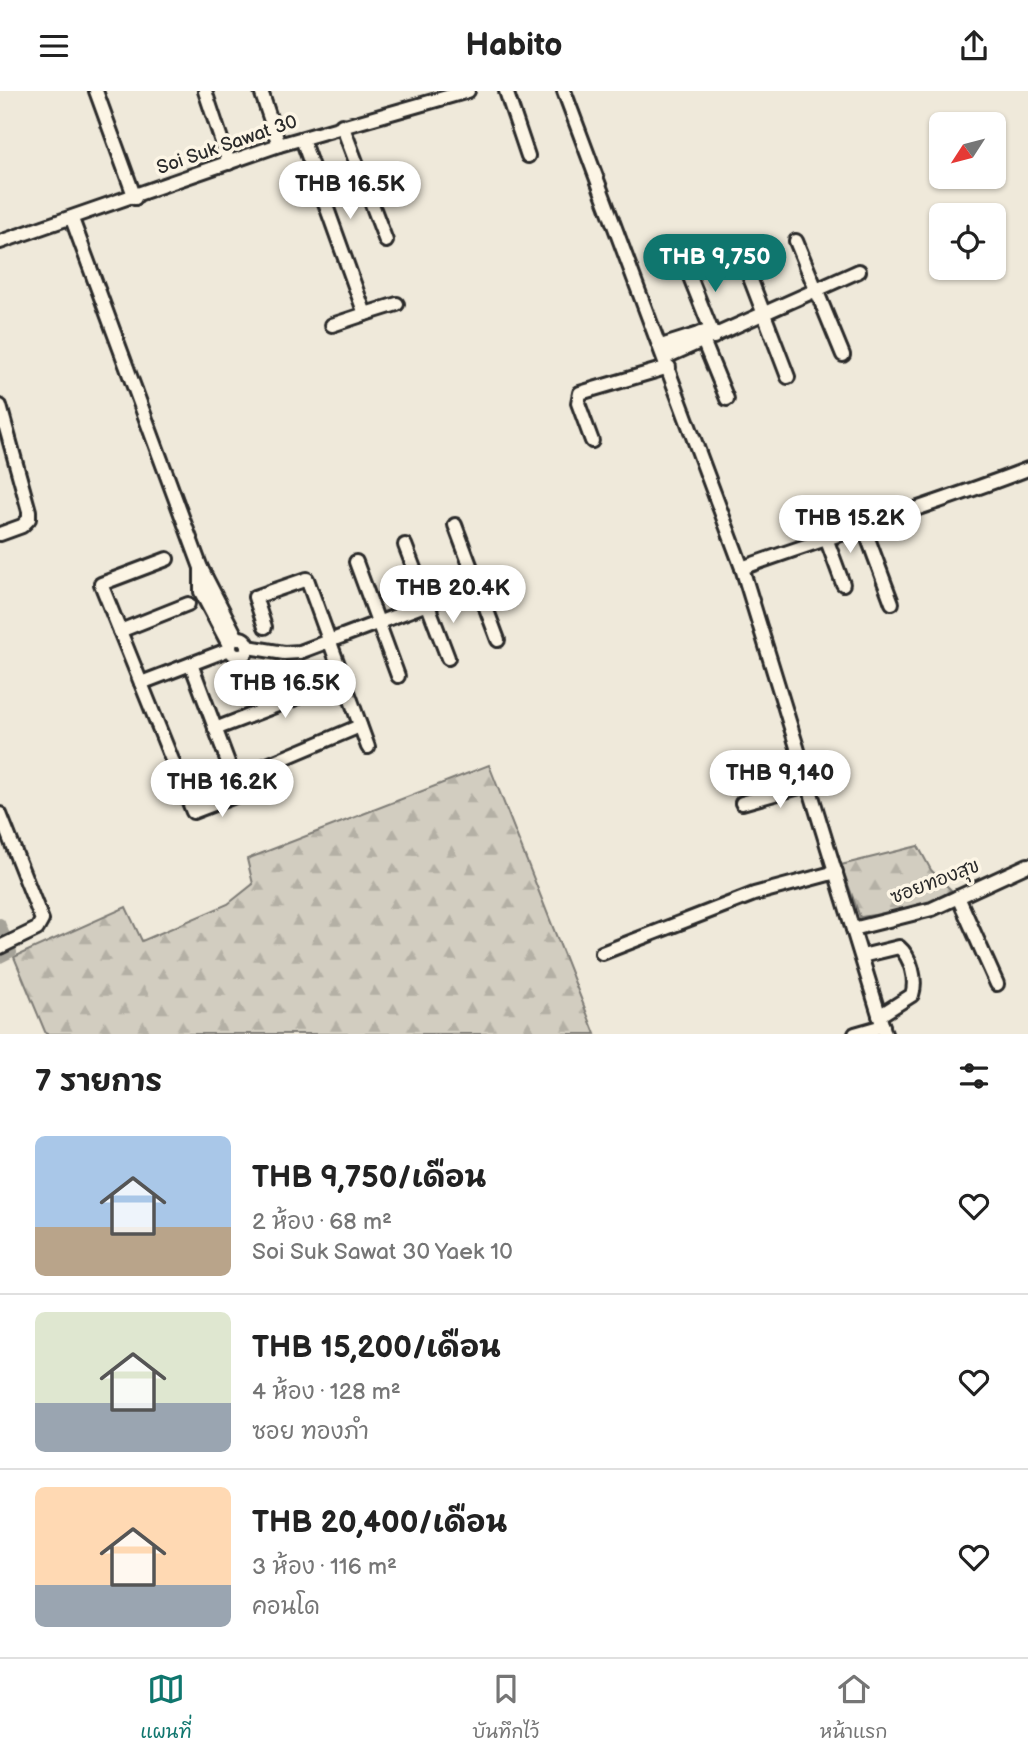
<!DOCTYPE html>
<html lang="th">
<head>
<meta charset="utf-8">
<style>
  body { margin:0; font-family:"Balsamiq Sans","Playpen Sans Thai",sans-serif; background:#f6f6f6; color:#222; height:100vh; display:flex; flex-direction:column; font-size:26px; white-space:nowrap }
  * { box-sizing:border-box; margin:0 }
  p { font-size:23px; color:#767676 }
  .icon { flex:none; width:38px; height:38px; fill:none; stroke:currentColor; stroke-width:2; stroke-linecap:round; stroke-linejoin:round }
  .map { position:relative; height:943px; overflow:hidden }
  .panel { display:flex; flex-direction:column; background:#fff; flex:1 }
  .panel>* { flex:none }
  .needle { width:46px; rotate:234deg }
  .tools { position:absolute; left:929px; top:21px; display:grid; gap:14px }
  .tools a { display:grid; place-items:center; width:77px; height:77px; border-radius:10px; background:#fff; box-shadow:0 2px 5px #0004; font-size:35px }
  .price { position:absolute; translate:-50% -60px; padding:0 16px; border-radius:24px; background:#fff; color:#222; font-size:23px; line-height:46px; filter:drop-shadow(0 2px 4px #0008) }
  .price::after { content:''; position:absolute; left:50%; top:42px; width:21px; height:16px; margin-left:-10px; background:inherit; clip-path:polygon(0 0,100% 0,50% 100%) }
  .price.selected { background:#0f766e; color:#fff }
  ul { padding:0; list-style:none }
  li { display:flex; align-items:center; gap:21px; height:175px; padding:0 35px }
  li+li { border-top:2px solid #e0e0e0 }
  li span { display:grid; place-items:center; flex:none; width:196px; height:140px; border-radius:10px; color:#555 }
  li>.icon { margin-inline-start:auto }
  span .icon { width:84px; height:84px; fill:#fffc; stroke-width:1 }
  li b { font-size:30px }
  h2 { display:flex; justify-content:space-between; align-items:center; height:84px; padding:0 35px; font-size:30px }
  header { display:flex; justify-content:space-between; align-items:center; height:91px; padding:0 35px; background:#fff; font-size:32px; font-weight:700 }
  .menu { display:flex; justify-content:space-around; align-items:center; height:98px; border-top:2px solid #e0e0e0; background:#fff; font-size:19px; color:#767676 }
  .menu a { display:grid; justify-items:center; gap:4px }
  .menu .selected { color:#0f766e }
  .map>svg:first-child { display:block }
</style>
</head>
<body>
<header><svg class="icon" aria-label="menu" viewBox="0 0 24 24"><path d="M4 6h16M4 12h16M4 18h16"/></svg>Habito<svg class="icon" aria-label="share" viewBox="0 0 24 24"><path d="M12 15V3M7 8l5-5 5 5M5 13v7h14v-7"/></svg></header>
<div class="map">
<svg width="1028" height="943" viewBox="0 0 1028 943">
  <defs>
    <pattern id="forest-firs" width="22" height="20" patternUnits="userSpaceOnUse" patternTransform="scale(1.75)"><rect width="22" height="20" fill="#d2cdc0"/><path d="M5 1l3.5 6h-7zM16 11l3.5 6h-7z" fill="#b4b0a5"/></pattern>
  </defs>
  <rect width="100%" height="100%" fill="#efe9da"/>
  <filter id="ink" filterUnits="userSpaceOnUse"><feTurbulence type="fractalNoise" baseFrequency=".0143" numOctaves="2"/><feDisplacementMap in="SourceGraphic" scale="14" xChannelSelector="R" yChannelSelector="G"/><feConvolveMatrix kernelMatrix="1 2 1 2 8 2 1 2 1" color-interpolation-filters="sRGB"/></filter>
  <g filter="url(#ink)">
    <g fill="url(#forest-firs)" stroke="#7e7c76" stroke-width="2">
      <polygon points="489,674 595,943 46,943 14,866 126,816 142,850 228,813 253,793 247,768"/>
      <path d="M 918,755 L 931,779 L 951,799 C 926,818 891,822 860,826 L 841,774 Z"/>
    </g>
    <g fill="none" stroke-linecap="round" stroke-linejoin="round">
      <polyline stroke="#a6a399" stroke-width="10" points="0,832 12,861 0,867"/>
      <defs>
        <g id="minor">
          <polyline points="96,0 135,107"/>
          <polyline points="205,0 229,72"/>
          <polyline points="261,0 279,54"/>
          <polyline points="506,0 528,65"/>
          <polyline points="564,0 742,477 885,943"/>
          <polyline points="342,34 386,150"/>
          <polyline points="302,48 365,223 397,213"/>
          <polyline points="72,128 201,477 237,547"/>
          <polyline points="796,150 843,264"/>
          <polyline points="0,151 279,54 468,0"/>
          <polyline points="684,171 714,246"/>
          <polyline points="744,171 788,286"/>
          <polyline points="332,234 365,223"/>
          <polyline points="700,242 727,308"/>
          <polyline points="661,255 708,240"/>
          <polyline points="666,266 859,180"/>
          <polyline points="0,315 29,420 29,428 22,435 0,443"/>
          <polyline points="592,350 578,312 580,302 669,276"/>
          <polyline points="455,434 498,549"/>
          <polyline points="863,434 892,512"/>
          <polyline points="826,447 843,493"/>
          <polyline points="405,454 448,567"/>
          <polyline points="167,468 101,493 193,721 240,703 191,573"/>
          <polyline points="356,471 398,585"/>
          <polyline points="201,477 201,501 229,554"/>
          <path d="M 742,477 C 837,443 934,414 1028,378"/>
          <polyline points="265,536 255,506 307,488 368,656"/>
          <polyline points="120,540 188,513"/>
          <circle cx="239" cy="556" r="9"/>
          <polyline points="248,556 284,562 300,561 478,494"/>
          <polyline points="141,592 230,558"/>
          <polyline points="215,638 343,589"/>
          <polyline points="234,688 360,635"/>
          <polyline points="742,712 810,693"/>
          <polyline points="0,723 42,829 37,838 0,856"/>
          <polyline points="958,806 997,893"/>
          <polyline points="853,838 932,818 1028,774"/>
          <polyline points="602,862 754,803 836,781"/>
          <path d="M 862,865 L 899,856 C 911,866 917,889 912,904 L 879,925"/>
          <polyline points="855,943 883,935"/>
        </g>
      </defs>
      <use href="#minor" stroke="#2b2b2b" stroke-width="18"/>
      <use href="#minor" stroke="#fcf5e5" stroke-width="12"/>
    </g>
  </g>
  <g text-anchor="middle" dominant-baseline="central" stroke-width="7" stroke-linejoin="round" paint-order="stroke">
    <g font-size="19" fill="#2b2b2b" stroke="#fcf5e5">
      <text transform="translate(227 54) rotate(-19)">Soi Suk Sawat 30</text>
      <text transform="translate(935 791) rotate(-21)">ซอยทองสุข</text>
    </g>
  </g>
</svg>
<div class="tools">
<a><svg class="needle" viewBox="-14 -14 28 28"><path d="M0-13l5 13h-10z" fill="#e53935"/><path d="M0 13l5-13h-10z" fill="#767676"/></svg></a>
<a><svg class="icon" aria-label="locate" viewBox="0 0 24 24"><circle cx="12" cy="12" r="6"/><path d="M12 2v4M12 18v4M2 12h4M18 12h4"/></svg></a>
</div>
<b class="price" style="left:350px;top:130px">THB 16.5K</b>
<b class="price selected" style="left:715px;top:203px">THB 9,750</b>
<b class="price" style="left:850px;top:464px">THB 15.2K</b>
<b class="price" style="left:453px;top:534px">THB 20.4K</b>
<b class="price" style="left:285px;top:629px">THB 16.5K</b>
<b class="price" style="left:780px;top:719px">THB 9,140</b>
<b class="price" style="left:222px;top:728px">THB 16.2K</b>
</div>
<section class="panel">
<h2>7 รายการ<svg class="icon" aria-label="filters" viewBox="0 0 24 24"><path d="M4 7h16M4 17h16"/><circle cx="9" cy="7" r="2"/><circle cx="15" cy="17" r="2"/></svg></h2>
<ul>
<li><span style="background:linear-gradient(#a9c7e8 65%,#b9a48a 0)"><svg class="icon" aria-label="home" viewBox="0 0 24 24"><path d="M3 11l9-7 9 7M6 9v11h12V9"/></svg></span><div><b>THB 9,750/เดือน</b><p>2 ห้อง · 68 m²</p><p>Soi Suk Sawat 30 Yaek 10</p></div><svg class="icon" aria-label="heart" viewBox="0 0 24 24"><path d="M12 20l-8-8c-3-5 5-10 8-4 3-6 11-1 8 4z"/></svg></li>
<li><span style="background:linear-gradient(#dfe7d0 65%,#9aa5b1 0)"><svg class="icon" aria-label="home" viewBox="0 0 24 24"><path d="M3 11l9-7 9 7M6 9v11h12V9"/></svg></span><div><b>THB 15,200/เดือน</b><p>4 ห้อง · 128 m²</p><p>ซอย ทองภํา</p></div><svg class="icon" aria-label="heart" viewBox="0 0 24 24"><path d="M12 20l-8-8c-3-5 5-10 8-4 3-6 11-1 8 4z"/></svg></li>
<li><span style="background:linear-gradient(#ffd9b3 70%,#9aa5b1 0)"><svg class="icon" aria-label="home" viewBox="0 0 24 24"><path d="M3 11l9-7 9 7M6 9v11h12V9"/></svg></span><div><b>THB 20,400/เดือน</b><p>3 ห้อง · 116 m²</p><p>คอนโด</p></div><svg class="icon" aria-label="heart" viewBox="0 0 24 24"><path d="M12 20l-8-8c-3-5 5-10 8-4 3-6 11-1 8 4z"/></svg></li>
</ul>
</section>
<nav class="menu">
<a class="selected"><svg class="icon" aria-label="map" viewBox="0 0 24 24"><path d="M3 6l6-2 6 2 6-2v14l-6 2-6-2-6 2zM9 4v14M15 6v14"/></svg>แผนที่</a>
<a><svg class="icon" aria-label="saved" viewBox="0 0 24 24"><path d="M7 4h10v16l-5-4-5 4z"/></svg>บันทึกไว้</a>
<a><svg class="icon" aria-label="home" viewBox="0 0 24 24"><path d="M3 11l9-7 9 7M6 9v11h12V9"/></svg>หน้าแรก</a>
</nav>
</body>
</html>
